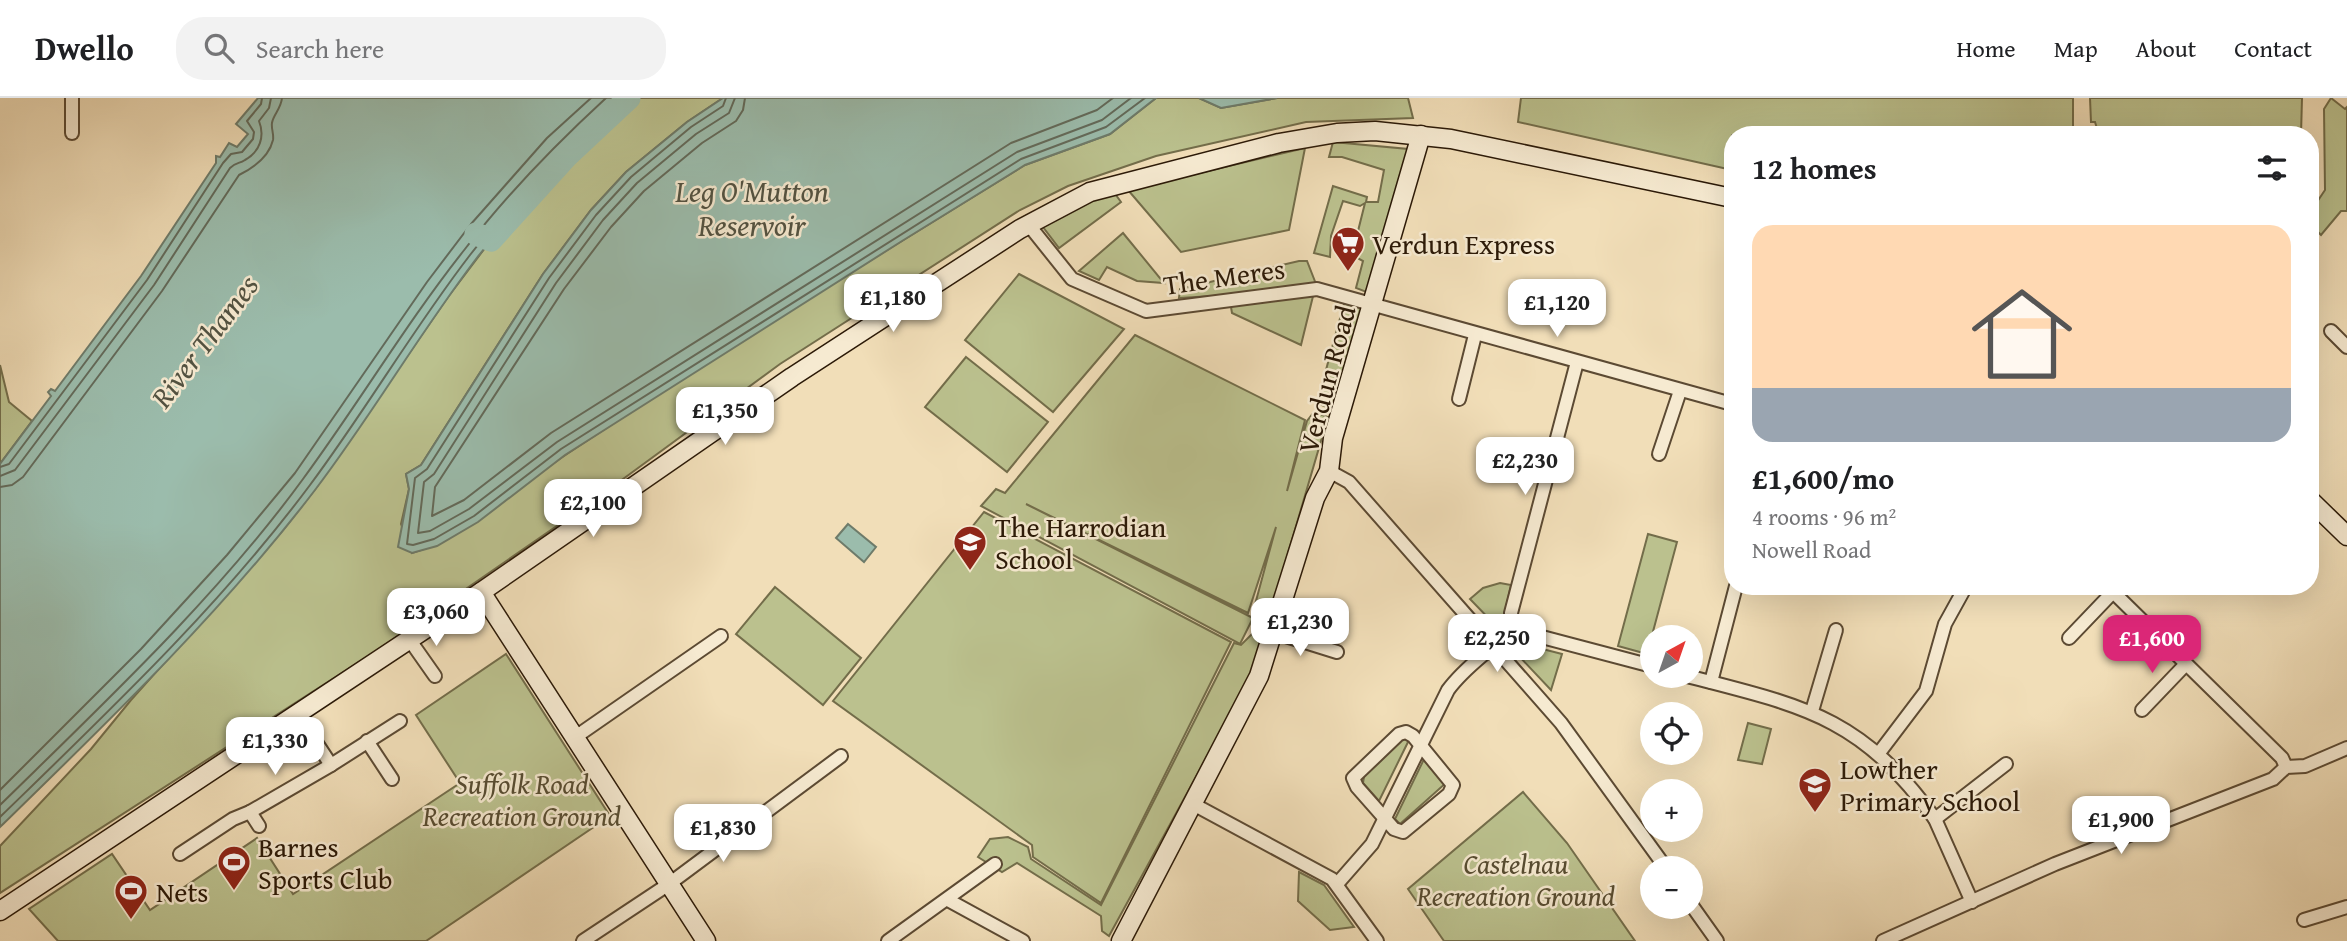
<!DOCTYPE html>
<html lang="en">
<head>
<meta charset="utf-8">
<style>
  body { margin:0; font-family:"Gentium Book Plus",serif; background:#f2f2f2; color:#202124; height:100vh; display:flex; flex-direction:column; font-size:26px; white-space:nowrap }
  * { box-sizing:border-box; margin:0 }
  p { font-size:23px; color:#757577 }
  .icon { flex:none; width:38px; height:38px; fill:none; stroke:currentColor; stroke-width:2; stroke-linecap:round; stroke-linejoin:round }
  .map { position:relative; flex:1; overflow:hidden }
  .side { position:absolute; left:1724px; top:28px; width:595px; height:469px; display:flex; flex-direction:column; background:#fff; border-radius:28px; box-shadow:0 7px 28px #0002 }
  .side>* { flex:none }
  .needle { width:46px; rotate:40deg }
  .tools { position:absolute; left:1640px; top:527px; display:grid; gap:14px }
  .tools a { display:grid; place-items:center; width:63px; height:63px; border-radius:50%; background:#fff; box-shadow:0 7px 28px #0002; font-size:35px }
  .price { position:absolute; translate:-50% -60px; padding:0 16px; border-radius:14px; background:#fff; color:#222; font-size:23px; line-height:46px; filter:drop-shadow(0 2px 4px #0008) }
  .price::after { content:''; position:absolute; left:50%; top:42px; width:21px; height:16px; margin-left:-10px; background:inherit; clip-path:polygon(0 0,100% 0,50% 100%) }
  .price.active { background:#db2777; color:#fff }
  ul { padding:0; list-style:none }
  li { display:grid; align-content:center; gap:14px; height:371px; padding:0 28px }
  li span { display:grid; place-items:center; height:217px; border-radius:21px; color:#555 }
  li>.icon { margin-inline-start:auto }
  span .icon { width:126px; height:126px; fill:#fffc; stroke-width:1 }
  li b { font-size:30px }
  h2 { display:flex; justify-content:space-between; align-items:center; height:84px; padding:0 28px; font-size:30px }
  header { display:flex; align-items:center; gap:42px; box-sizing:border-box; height:98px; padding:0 35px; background:#fff; border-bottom:2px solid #e0e0e0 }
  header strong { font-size:33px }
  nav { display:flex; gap:38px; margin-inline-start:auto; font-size:24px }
  .search { width:490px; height:63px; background:#f2f2f2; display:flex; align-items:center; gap:18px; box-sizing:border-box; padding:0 24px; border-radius:28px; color:#757577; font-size:26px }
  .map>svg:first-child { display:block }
</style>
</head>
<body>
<header>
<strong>Dwello</strong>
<div class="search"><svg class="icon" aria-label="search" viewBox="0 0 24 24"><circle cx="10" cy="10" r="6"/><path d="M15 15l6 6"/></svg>Search here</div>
<nav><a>Home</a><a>Map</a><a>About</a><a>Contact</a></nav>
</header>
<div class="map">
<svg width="2347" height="843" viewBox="0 0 2347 843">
  <rect width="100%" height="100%" fill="#f1deb8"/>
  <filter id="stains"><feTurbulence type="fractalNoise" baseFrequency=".00286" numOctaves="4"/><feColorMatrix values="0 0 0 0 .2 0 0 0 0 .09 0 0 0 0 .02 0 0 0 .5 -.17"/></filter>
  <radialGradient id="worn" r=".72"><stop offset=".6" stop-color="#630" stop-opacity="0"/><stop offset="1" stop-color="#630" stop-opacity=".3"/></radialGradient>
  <g fill="#bbc18e" stroke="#736d4a" stroke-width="2">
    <path d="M 629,0 L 723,0 L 687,24 L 626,74 L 591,112 L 543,176 L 421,367 L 406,376 L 409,391 L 401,426 L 412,455 C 473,437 515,390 567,356 C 718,256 872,161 1025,67 L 1110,36 L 1156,0 L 1199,0 L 1221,10 L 1277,0 L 1408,0 L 1413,20 L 1306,24 L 1156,58 L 1068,88 L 1020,112 L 780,266 L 593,403 L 376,553 L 0,795 L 0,748 L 91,651 L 131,602 L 283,432 L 316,390 L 448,199 L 491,142 L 567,58 Z"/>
    <polygon points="1521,0 2073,0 2073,37 1732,37 1732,72 1518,24"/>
    <polygon points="2090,0 2302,0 2301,37 2099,37 2095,24 2091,24"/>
    <polygon points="2331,0 2345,11 2347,9 2347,113 2341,113 2321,137 2316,132 2315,107 2325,92 2324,11"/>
    <polygon points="1333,44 1408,51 1369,195 1356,190 1363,163 1352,157 1365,105 1360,108 1343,103 1331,138 1330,159 1314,155 1333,88 1367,99 1366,104 1378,104 1384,72 1342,59 1329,59"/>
    <polygon points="1305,50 1289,132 1181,154 1128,92"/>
    <polygon points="1113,93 1121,104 1059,150 1043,129 1044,125"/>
    <polygon points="1123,135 1164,185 1137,183 1107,169 1099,182 1079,173"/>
    <polygon points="1299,163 1307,163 1316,186 1301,247 1232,215 1229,197 1179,200 1180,191"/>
    <polygon points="1019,176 1124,231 1053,314 965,242"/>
    <polygon points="1345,202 1363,208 1333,312 1317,305"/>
    <polygon points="1135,237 1305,322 1287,393 1307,323 1314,314 1328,319 1270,517 1253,514 1276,429 1248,515 1026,406 1253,520 1240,546 981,408 996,391 1005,395"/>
    <polygon points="966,259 1048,324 1007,374 925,309"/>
    <polygon points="0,267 9,304 32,323 0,366"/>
    <polygon points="984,414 1231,544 1101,805 1033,759 1032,747 833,603"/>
    <polygon points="1648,436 1677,444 1647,556 1618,548"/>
    <polygon points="1500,485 1511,487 1502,527 1498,530 1470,501 1483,490"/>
    <polygon points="775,489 861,560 823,607 736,536"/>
    <polygon points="1255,533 1263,539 1256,569 1109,838 1102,833 1101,818 1017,765 1002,774 978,759 990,741 1008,739 1028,749 1031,761 1101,807 1234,545 1241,547"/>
    <polygon points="1519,545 1562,556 1551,592 1517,556 1515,551"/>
    <polygon points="506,556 610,718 426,843 58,843 29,811 112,756 150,812 257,740 293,796 460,685 416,617"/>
    <polygon points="1748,625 1771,631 1762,666 1738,662"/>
    <polygon points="1405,639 1409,642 1379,703 1363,685 1365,672"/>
    <polygon points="1426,657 1447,684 1400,726 1395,721"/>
    <polygon points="1523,694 1567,745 1635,843 1444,843 1408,791"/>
    <polygon points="1299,774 1324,787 1354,829 1330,832 1298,803"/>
  </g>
  <g fill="#9bbcac" stroke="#6e7b6a" stroke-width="2">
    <path d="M 258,0 L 629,0 C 574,51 522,102 476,161 C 419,236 372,317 315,392 C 222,514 110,622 0,729 L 0,366 L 51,298 L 48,294 L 51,291 L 55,293 L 141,178 L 216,65 L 216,58 L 220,59 L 229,45 L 237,49 L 248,36 L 236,26 Z"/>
    <polygon points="723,0 1156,0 1110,36 1025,67 902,143 565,357 478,424 437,448 412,455 398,449 409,391 406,376 421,367 543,176 591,112 626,74 687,24"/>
    <polygon points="1199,0 1277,0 1221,10"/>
    <polygon points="848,426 876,449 864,464 836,440"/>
  </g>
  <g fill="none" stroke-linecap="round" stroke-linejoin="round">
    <g stroke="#636a5a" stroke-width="2">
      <polyline points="726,0 723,8 691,29 631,79 596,117 549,180 427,371 415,380 407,446 413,447 434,441 474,418 561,351 1021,61 1106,29 1145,0"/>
      <polyline points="735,0 729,15 696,36 637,85 603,122 556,185 434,376 424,384 418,435 430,433 469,411 557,344 1017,54 1102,22 1131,0"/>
      <polyline points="745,0 743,12 736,23 702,45 644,93 611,129 564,191 435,389 432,418 464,402 551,335 1011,45 1097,12 1113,0"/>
      <polyline points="0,369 9,366 147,182 223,65 231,56 242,54 253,41 254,34 247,23 261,6 262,0"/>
      <path d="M 0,378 L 15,372 L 154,187 L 230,70 C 236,64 239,66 245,62 C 260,54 265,38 259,23 L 269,10 L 271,0"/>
      <path d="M 0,389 L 12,387 L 23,379 L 162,193 L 239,77 C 253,70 269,59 273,42 C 274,36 271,30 272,25 C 273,17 281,11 282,0"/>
      <polyline points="0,692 141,551 227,457 295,375 427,184 471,126 547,40 591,0"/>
      <path d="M 0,707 C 104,605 217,499 303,381 C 359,305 407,224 465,151 C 507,96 555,47 606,0"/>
      <path d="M 0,719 C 108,614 220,508 310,387 C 366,312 413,231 470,157 C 515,100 566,49 619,0"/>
    </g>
    <polyline stroke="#9bbcac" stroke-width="23" points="476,136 491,142 567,58 629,0"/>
    <defs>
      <g id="street">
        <polyline points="72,0 72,35"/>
        <polyline points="1028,126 1072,181 1146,213 1317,191 1732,306"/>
        <polyline points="2331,233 2347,249"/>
        <polyline points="1459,301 1475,237"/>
        <polyline points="1659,356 1680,293"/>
        <polyline points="1329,373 1349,384 1561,625 1666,770"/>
        <polyline points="2107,488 2282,660 2286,669"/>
        <polyline points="1273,534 1337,554"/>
        <polyline points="1513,534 1511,515 1577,264"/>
        <polyline points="2069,540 2113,494"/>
        <polyline points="409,541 435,578"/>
        <path d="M 1687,578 C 1803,608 1861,618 1935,721 L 2006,666"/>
        <polyline points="1711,584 1736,488"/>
        <polyline points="2142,612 2186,566"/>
        <polyline points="1812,613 1836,532"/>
        <polygon points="1406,634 1413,638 1453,687 1449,696 1403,734 1394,731 1357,689 1353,680 1399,636"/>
        <polyline points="574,640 721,538"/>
        <polyline points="367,643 392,681"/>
        <polyline points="1879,655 1926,593 1945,526 1966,488"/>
        <polyline points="331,667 400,623"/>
        <polyline points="1193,706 1332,781 1377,843"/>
        <polyline points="1935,721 1972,804"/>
        <polyline points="259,728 250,714 331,667 298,617"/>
        <polyline points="180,756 233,721 250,714"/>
        <path d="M 1337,786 L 1372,746 L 1448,592 C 1459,577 1505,533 1523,534 L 1652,568"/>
        <polyline points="948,802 1023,843"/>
        <polyline points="1690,805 1717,843"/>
        <polyline points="2304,822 2347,809"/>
        <polyline points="583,843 669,786 841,658"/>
        <polyline points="888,843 995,766"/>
        <polyline points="1883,843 2055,766 2273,681 2286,669 2305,668 2347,650"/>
      </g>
      <g id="secondary">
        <polyline points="2310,402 2347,438"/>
        <polyline points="481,494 706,843"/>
        <polyline points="0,813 481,494 792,279 1020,131 1090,94 1279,45 1337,35 1375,33 1451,41 1732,100"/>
        <polyline points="1121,843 1259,578 1315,400 1329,373 1333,340 1421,37"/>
      </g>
    </defs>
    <use href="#street" stroke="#5c4a33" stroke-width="16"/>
    <use href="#secondary" stroke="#2b1907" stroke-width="21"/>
    <use href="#street" stroke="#f6ead1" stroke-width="12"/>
    <use href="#secondary" stroke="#f6ead1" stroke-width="18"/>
  </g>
  <defs>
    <symbol id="supermarket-pin" viewBox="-11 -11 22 30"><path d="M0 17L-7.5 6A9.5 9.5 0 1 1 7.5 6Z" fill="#8f2418" stroke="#f6ead1"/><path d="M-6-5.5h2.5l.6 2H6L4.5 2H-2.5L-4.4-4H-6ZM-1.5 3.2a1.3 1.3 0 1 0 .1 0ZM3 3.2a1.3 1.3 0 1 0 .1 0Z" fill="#fff"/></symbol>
    <symbol id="school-pin" viewBox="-11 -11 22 30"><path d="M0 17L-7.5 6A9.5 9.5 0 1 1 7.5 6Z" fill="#8f2418" stroke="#f6ead1"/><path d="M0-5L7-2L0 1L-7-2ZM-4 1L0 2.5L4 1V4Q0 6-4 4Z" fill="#fff"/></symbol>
    <symbol id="stadium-pin" viewBox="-11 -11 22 30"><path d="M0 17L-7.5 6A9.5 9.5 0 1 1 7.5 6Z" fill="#8f2418" stroke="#f6ead1"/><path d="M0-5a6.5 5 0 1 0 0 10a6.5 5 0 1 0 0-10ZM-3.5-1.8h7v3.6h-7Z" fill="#fff"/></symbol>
  </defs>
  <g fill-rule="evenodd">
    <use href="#supermarket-pin" x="1329" y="126" width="38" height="52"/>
    <use href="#school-pin" x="951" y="425" width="38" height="52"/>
    <use href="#school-pin" x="1796" y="667" width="38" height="52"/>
    <use href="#stadium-pin" x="215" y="745" width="38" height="52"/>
    <use href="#stadium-pin" x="112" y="774" width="38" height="52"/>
  </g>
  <g text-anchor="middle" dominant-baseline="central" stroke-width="5" stroke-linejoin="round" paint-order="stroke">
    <g font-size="28" fill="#2b1907" stroke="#f6ead1" text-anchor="start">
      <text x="1372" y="145">Verdun Express</text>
      <text x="995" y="428">The Harrodian<tspan x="995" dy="32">School</tspan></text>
      <text x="1840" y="670">Lowther<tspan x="1840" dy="32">Primary School</tspan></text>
      <text x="258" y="748">Barnes<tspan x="258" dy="32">Sports Club</tspan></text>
      <text x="156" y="793">Nets</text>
    </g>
    <g font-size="28" fill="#2b1907" stroke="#f6ead1">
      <text transform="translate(1224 178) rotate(-8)">The Meres</text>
      <text transform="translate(1326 281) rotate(-75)">Verdun Road</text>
    </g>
    <g font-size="28" font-style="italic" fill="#564b30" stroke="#f6ead1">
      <text x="522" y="685">Suffolk Road<tspan x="522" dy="32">Recreation Ground</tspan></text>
      <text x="1516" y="765">Castelnau<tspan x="1516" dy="32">Recreation Ground</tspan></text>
    </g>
    <g font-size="30" font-style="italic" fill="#525241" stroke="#f6ead1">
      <text x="752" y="93">Leg O'Mutton<tspan x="752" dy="34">Reservoir</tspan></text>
      <text transform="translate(204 243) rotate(-53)">River Thames</text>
    </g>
  </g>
  <rect width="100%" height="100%" filter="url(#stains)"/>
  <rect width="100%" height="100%" fill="url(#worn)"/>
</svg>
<div class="tools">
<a><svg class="needle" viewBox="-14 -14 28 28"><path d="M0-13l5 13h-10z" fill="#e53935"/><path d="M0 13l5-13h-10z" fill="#757577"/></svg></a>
<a><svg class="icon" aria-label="locate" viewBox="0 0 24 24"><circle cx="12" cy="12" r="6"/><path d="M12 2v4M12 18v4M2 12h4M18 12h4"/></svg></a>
<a>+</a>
<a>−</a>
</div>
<b class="price" style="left:893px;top:236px">£1,180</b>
<b class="price" style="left:1557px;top:241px">£1,120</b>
<b class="price" style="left:725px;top:349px">£1,350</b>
<b class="price" style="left:1525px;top:399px">£2,230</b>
<b class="price" style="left:593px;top:441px">£2,100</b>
<b class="price" style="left:436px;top:550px">£3,060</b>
<b class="price" style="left:1300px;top:560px">£1,230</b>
<b class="price" style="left:1497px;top:576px">£2,250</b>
<b class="price active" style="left:2152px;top:577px">£1,600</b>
<b class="price" style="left:275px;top:679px">£1,330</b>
<b class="price" style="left:2121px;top:758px">£1,900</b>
<b class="price" style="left:723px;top:766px">£1,830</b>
<section class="side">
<h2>12 homes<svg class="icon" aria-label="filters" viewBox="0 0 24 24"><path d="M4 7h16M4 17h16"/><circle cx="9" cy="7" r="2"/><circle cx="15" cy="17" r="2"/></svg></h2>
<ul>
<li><span style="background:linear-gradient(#ffd9b3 75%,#9aa5b1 0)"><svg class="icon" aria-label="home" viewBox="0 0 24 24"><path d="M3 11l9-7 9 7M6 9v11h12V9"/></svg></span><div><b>£1,600/mo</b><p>4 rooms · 96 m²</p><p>Nowell Road</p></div></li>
</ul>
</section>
</div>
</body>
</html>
